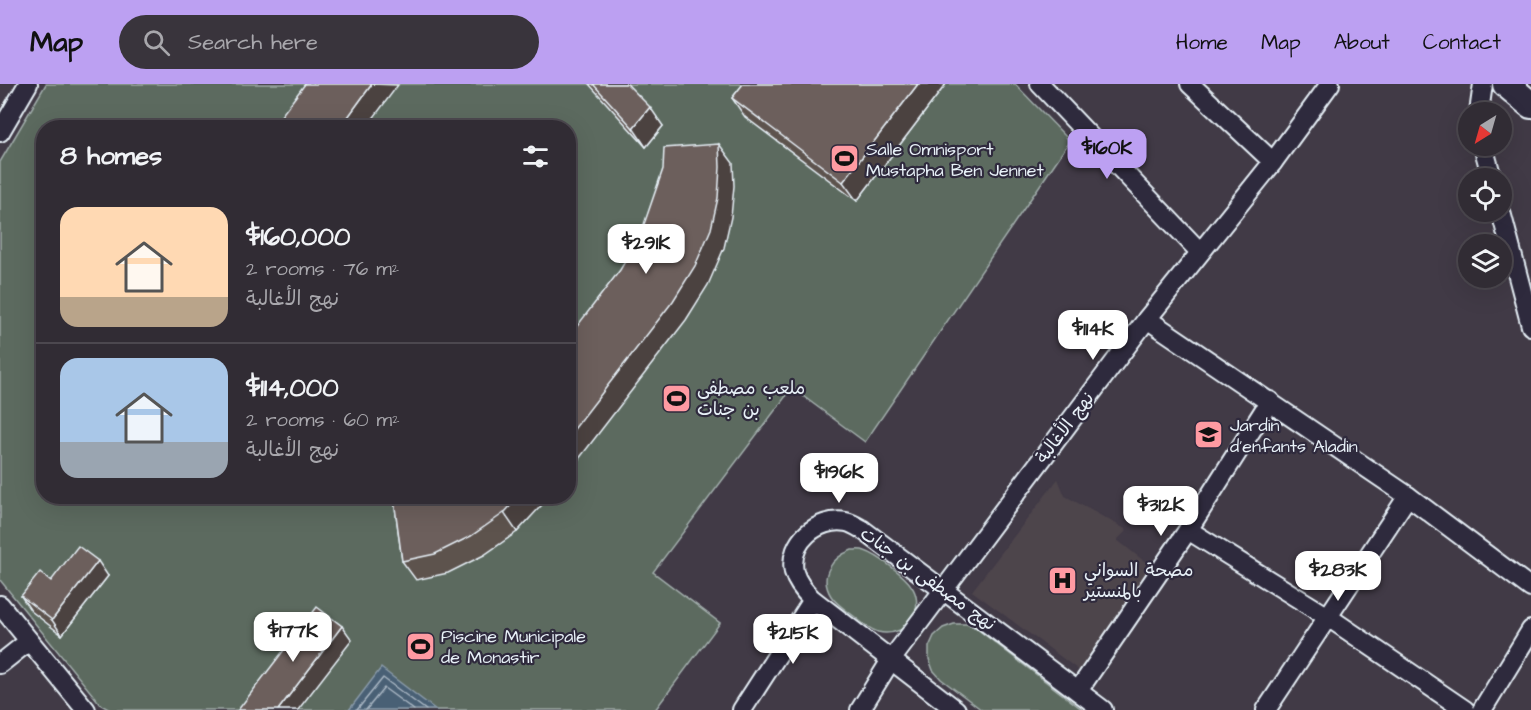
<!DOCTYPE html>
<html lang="en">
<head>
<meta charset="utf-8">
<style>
  body { margin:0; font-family:"Architects Daughter","Playpen Sans Arabic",sans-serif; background:#39343c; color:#f1f3f6; height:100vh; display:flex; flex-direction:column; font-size:22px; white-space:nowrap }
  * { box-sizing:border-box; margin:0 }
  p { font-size:20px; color:#a8a7ac }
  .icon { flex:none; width:33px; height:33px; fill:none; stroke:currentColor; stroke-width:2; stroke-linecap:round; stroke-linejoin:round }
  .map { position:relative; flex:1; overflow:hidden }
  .details { position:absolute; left:36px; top:36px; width:540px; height:384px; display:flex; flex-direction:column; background:#312c34; border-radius:24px; box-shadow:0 6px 24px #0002,0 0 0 2px #4c484f }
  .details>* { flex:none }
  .needle { width:39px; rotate:217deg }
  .controls { position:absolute; left:1458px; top:18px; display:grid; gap:12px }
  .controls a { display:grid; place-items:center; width:54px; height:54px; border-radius:50%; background:#312c34; box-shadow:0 6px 24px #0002,0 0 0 2px #4c484f; font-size:30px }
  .price { position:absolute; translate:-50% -51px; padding:0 14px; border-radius:12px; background:#fff; color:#222; font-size:20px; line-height:39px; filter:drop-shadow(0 2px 3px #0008) }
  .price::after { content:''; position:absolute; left:50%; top:36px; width:18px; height:14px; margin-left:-9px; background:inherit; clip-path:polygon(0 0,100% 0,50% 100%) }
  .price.current { background:#bca0f2; color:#111 }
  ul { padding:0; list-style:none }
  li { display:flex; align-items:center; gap:18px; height:150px; padding:0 24px }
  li+li { border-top:2px solid #4c484f }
  li span { display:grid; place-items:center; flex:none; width:168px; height:120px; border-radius:18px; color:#555 }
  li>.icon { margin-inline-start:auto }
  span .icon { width:72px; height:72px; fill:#fffc; stroke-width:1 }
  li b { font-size:26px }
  h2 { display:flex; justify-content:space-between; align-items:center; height:72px; padding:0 24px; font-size:26px }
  header { display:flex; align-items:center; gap:36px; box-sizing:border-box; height:84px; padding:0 30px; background:#bca0f2; color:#111 }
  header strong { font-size:28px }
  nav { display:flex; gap:33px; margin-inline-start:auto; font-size:21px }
  .search { width:420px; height:54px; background:#39343c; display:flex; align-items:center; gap:15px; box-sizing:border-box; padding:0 21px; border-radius:33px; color:#a8a7ac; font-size:22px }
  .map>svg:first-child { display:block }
</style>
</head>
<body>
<header>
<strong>Map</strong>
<div class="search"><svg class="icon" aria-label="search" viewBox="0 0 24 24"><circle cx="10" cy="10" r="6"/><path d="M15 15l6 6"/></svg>Search here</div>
<nav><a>Home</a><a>Map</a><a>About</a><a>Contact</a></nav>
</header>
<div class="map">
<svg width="1531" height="626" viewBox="0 0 1531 626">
  <rect width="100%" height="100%" fill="#413a46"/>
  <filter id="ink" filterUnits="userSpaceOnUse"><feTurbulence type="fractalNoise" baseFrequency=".0167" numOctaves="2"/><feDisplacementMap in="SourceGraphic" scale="12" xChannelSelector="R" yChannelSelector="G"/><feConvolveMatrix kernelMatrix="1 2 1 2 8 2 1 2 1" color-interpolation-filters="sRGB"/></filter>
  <g filter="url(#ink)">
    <polygon fill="#4e454c" points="1058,395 1065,412 1127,446 1117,456 1153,484 1084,590 972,507"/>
    <g fill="#5c6a5f" stroke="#a2aeac" stroke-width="1.5" fill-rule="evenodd">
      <path d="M 46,0 L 1015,0 L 1070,57 L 865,358 L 792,304 L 653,488 L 720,539 L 655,626 L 110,626 L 101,621 L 0,496 L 0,78 ZM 44,44 L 568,44 L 568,412 L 44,412 Z"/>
      <path d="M 852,466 C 856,466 861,465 865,467 C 877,471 906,492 912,503 C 917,510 918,521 915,529 C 912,537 907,543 900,546 C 893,549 885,550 878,548 C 869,545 862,539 855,533 C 847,527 836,520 831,512 C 818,491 833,473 852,466 Z"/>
      <polygon points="954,540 966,540 977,545 1083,626 982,626 941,595 933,586 929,575 929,563 934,552 943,544"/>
    </g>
    <polygon fill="#4a6075" stroke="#899aa9" stroke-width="1.5" points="381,584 436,626 349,626"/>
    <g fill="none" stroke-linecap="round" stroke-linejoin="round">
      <g stroke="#a9b7c4" stroke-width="1.5">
        <polyline points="357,626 383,594 426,626"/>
        <polyline points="366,626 384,604 414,626"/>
      </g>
      <defs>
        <g id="street">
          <polyline points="1040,0 1200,168"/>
          <polyline points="1190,0 1273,78"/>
          <polyline points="1479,28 1483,0"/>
          <polyline points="0,48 28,0"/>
          <polyline points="1483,62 1492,94"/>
          <polyline points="1501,128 1531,242"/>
          <polyline points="1147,235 1408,412 1531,504"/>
          <polyline points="1188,446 1328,533 1465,626"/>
          <polyline points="0,521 86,626"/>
          <polyline points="0,580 29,557"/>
          <polyline points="1078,607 1188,446 1270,317"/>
          <polyline points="742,626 813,516"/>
          <polyline points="860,626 891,576 1147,235 1273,78 1330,0"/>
          <path d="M 956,626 L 812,515 C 804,507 797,499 794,488 C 788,458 818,433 846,438 C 852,439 858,443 863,446 L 1103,626"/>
          <polyline points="1266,626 1408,412"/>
          <polyline points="1482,626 1531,546"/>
        </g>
        <polyline id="secondary" points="1506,0 1531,21"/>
      </defs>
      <use href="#street" stroke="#e8f1f8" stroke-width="22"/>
      <use href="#secondary" stroke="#e8f1f8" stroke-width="30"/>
      <use href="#street" stroke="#2f2a3d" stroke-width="18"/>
      <use href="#secondary" stroke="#2f2a3d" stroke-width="26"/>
    </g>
    <g fill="#5d524e" stroke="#e8f1f8" stroke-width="1.5">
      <polygon points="589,0 627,0 663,42 646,63"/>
      <polygon points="743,0 946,0 857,117 745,33 732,14"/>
      <polygon points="550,412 517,448 484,471 448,489 416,496 402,477 394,415"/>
      <polygon points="108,492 62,551 31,527 21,512 51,497"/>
    </g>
    <g fill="#4c4240" stroke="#e8f1f8" stroke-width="1.5">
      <polygon points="372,0 398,1 366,44 340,44"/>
      <polygon points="918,0 946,0 857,117 843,98"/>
      <polygon points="650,23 663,42 646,63 633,44"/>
      <polygon points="719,60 733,79 734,102 731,133 724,164 708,201 686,236 568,389 568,353"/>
      <polygon points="519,412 550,412 517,448 504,429"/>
      <polygon points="98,477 108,492 62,551 52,536"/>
      <polygon points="342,542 352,556 298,626 278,626"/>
    </g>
    <g fill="#6c5f5b" stroke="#e8f1f8" stroke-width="1.5">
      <polygon points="305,0 372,0 340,44 272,44"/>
      <polygon points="593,0 627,0 650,23 633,44"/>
      <polygon points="743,0 918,0 843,98 732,14"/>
      <polygon points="719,60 720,83 718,114 711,145 695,182 673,217 568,353 568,254 620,186 640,152 663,85 664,64"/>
      <polygon points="405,412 519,412 504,429 471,452 435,470 402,477 394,415"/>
      <polygon points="78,462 98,477 52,536 21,512 40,488 51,497"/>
      <polygon points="317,523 342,542 278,626 238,626"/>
    </g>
  </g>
  <defs>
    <symbol id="stadium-square" viewBox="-11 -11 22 22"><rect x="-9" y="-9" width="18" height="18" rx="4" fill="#ff9aa2" stroke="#2f2a3d"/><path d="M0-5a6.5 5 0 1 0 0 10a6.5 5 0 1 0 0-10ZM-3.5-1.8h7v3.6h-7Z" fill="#111"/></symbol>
    <symbol id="school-square" viewBox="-11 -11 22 22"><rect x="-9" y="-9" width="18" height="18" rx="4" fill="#ff9aa2" stroke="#2f2a3d"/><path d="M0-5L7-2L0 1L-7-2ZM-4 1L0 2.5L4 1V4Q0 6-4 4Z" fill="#111"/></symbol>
    <symbol id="hospital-square" viewBox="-11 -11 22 22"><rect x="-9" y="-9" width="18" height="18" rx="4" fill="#ff9aa2" stroke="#2f2a3d"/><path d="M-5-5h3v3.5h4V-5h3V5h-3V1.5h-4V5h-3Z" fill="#111"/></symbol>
  </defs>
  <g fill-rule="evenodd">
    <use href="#stadium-square" x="828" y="58" width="33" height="33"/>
    <use href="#stadium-square" x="660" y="298" width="33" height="33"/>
    <use href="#school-square" x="1192" y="334" width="33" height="33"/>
    <use href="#hospital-square" x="1046" y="480" width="33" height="33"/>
    <use href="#stadium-square" x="404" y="546" width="33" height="33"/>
  </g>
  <g text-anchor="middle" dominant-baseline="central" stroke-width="4.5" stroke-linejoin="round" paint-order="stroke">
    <g font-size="18" fill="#e8f1f8" stroke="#2f2a3d" text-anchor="start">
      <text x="866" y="65">Salle Omnisport<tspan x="866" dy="21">Mustapha Ben Jennet</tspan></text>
      <text x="697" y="304">ملعب مصطفى<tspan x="697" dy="21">بن جنات</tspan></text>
      <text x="1230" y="341">Jardin<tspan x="1230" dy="21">d'enfants Aladin</tspan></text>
      <text x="1084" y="486">مصحة السواني<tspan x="1084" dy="21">بالمنستير</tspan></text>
      <text x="441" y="552">Piscine Municipale<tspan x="441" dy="21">de Monastir</tspan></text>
    </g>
    <g font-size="18" fill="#e8f1f8" stroke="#2f2a3d">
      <text transform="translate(1065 344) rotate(-53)">نهج الأغالبة</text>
      <text transform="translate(928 495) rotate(36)">نهج مصطفى بن جنات</text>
    </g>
  </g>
</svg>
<div class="controls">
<a><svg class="needle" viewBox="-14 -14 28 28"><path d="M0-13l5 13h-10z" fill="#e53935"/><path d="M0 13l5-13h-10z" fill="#a8a7ac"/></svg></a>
<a><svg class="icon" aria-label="locate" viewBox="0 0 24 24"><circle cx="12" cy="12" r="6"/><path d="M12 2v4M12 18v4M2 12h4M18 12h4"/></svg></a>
<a><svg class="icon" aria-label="layers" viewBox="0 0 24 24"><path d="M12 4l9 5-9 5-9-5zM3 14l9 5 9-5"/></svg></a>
</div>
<b class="price current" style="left:1107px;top:96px">$160K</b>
<b class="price" style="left:646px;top:191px">$291K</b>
<b class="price" style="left:1093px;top:277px">$114K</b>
<b class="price" style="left:839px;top:420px">$196K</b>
<b class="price" style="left:1161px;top:453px">$312K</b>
<b class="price" style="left:1338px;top:518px">$283K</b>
<b class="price" style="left:293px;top:579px">$177K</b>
<b class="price" style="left:793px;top:581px">$215K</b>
<section class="details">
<h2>8 homes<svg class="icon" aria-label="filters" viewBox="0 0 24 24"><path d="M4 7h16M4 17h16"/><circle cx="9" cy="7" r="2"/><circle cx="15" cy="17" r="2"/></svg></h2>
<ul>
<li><span style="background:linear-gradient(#ffd9b3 75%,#b9a48a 0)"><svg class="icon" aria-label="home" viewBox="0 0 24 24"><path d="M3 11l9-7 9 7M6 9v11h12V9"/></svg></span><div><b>$160,000</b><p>2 rooms · 76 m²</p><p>نهج الأغالبة</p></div></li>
<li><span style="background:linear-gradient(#a9c7e8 70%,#9aa5b1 0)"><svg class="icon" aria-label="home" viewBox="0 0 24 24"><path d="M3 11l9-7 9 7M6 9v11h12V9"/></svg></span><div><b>$114,000</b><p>2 rooms · 60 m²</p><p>نهج الأغالبة</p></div></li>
</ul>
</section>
</div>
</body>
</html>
